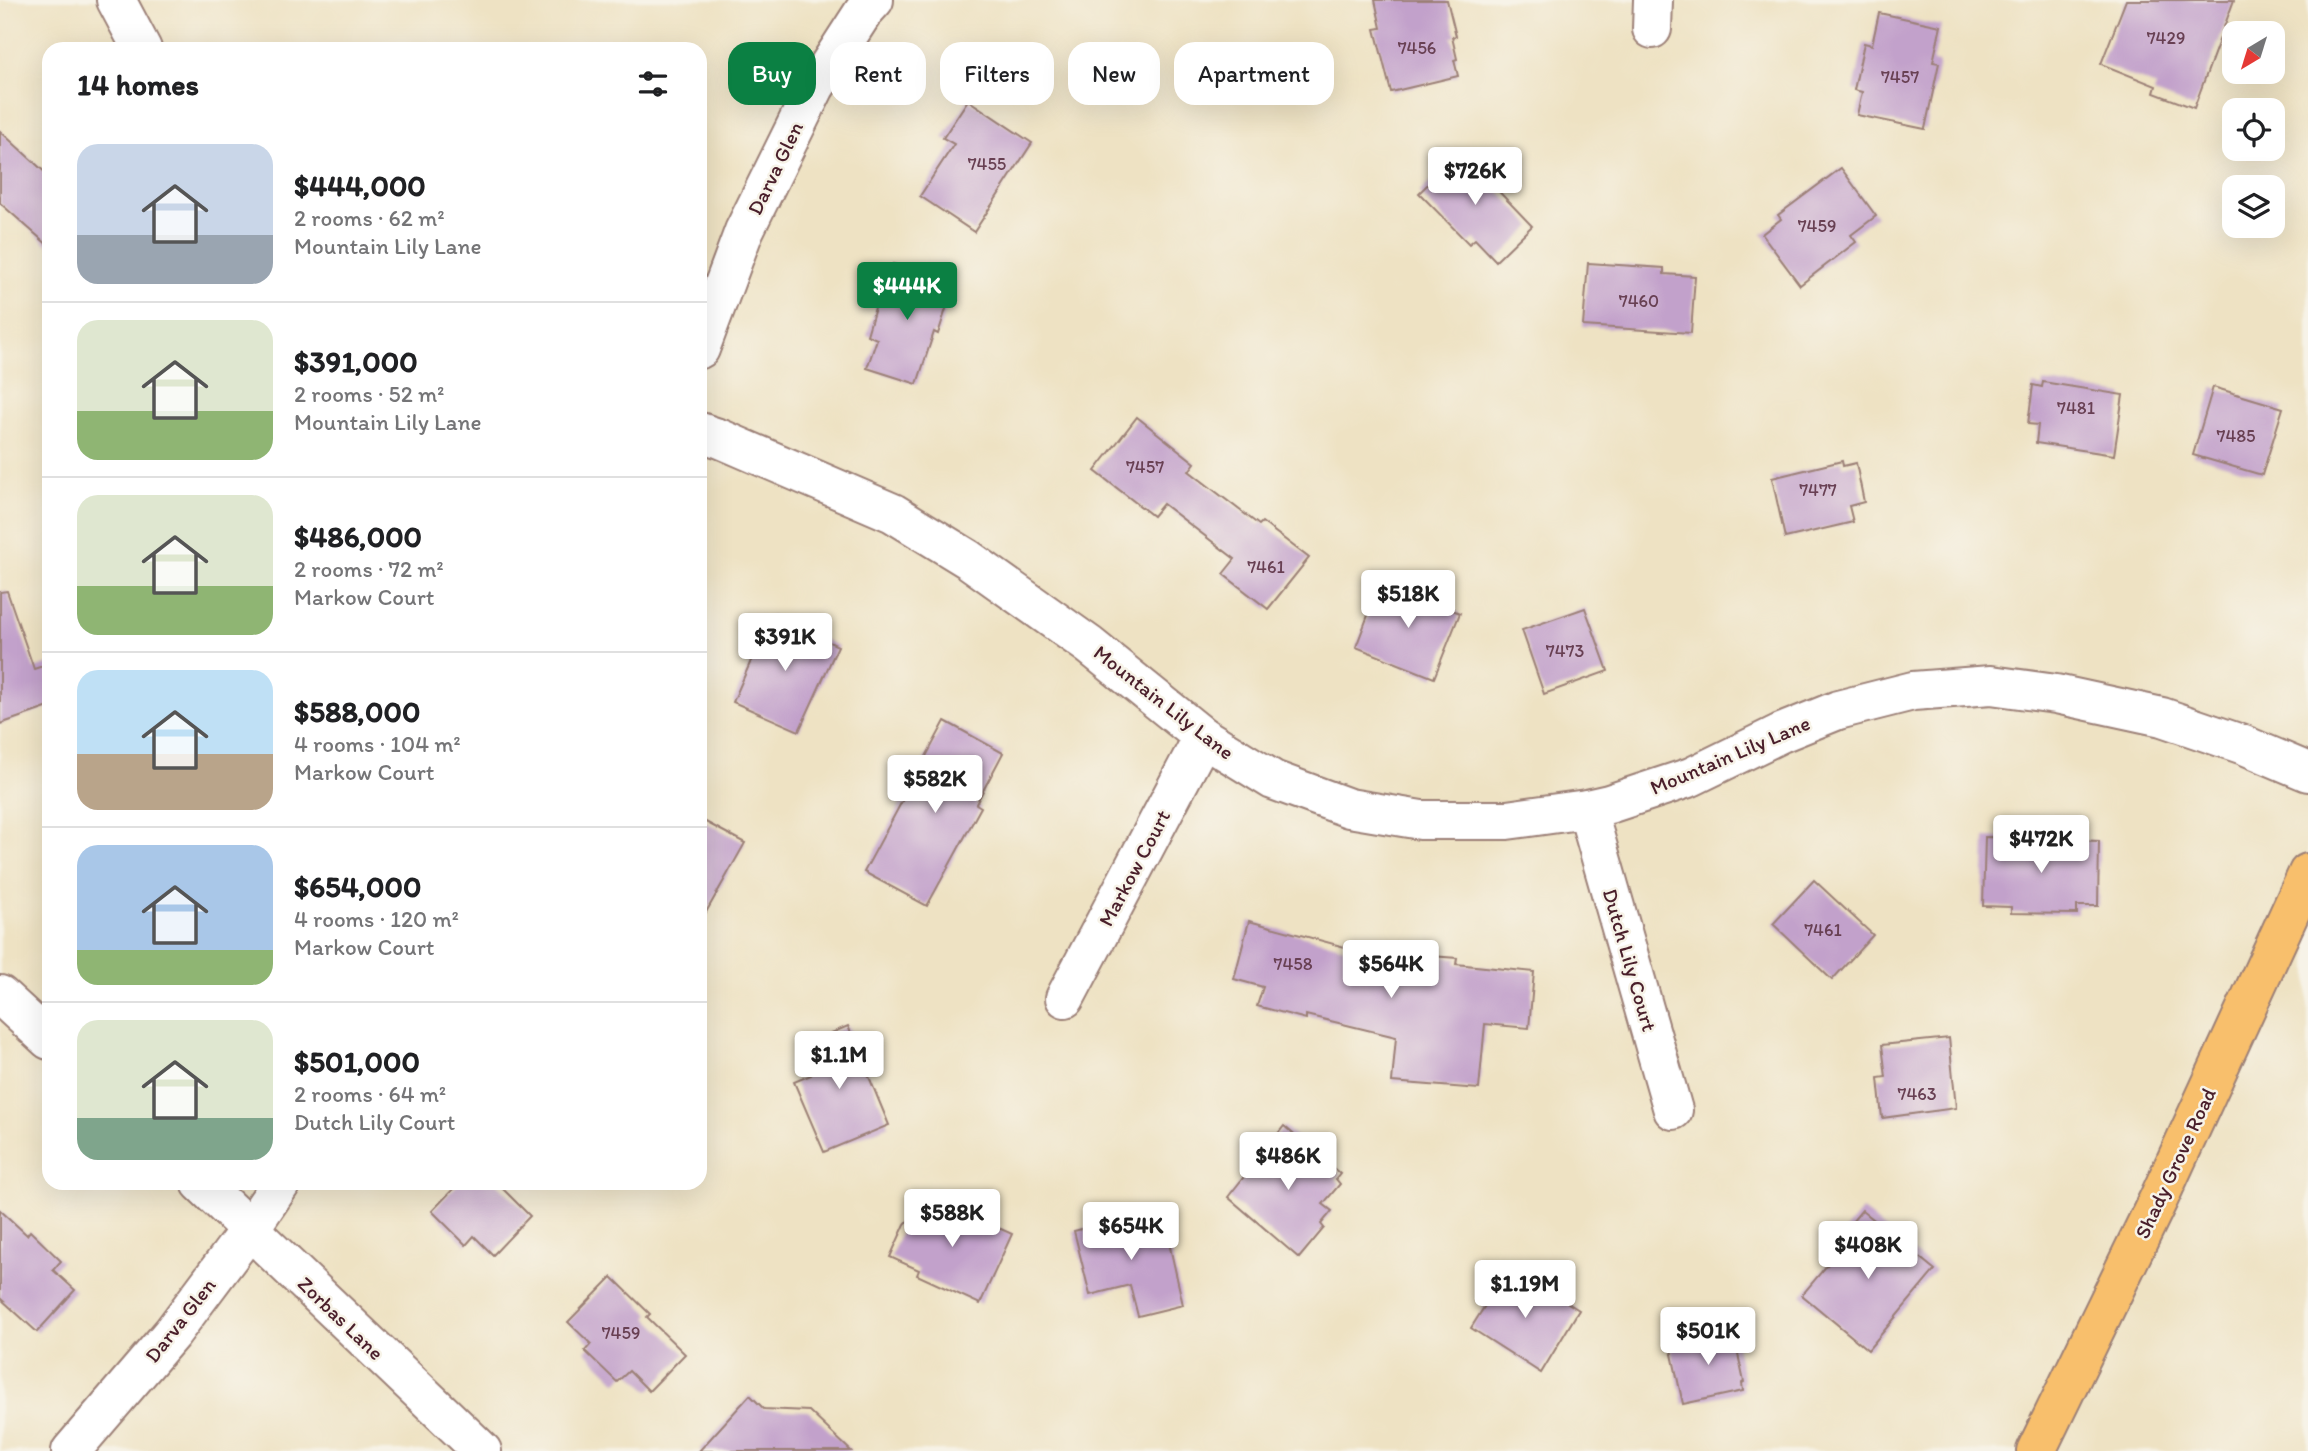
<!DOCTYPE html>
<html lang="en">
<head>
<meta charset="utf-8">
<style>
  body { margin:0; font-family:Itim,sans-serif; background:#f2f2f2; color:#202124; height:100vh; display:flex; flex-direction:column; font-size:26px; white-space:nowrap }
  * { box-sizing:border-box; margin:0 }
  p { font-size:23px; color:#757577 }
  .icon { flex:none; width:38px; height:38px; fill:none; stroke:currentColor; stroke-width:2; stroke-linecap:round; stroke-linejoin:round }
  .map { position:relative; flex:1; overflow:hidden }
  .panel { position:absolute; left:42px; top:42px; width:665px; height:1148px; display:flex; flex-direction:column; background:#fff; border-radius:21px; box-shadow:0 7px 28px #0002 }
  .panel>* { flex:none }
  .banner { position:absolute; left:728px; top:42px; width:665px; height:63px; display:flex; gap:14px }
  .needle { width:46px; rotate:218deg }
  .tools { position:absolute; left:2222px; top:21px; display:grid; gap:14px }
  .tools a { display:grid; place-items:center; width:63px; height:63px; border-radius:14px; background:#fff; box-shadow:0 7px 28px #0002; font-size:35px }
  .price { position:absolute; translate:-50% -60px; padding:0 16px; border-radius:7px; background:#fff; color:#222; font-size:23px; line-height:46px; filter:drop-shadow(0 2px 4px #0008) }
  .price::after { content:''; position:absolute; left:50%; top:42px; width:21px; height:16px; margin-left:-10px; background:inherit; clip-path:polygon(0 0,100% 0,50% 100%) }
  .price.on { background:#0b8043; color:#fff }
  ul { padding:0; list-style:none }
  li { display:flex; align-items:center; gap:21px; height:175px; padding:0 35px }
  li+li { border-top:2px solid #e0e0e0 }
  li span { display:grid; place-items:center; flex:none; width:196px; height:140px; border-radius:21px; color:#555 }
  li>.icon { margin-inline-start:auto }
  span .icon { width:84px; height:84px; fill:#fffc; stroke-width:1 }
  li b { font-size:30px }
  h2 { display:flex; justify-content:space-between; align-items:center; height:84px; padding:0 35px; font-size:30px }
  .tag { padding:0 24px; border-radius:21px; background:#fff; box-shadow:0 7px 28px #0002; font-size:24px; line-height:63px }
  .tag.on { background:#0b8043; color:#fff }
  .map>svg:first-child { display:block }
</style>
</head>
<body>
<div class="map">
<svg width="2308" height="1451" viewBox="0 0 2308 1451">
  <rect width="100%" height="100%" fill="#f7f3e8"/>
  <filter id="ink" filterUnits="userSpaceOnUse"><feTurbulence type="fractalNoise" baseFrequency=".0143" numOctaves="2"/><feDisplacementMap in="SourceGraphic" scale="14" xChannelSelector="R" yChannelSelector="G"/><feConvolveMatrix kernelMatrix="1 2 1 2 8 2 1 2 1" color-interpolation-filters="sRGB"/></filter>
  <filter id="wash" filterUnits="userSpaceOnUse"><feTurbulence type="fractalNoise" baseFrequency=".00686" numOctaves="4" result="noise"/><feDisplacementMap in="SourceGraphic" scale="28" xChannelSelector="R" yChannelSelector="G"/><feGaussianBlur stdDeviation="1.57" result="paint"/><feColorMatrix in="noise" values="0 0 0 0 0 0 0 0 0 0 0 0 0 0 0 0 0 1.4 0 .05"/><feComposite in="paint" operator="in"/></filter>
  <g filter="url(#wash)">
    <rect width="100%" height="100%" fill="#eee2c3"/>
    <g id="blocks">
      <g fill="#c2a1cb">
        <polygon points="1375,0 1447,0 1456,36 1452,37 1457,59 1454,60 1458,76 1391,92 1375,29 1381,28"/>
        <polygon points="2126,0 2234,0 2194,108 2154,93 2156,86 2101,64"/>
        <polygon points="1879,13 1941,26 1933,62 1939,63 1925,129 1857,115 1862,92 1854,90 1864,43 1872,45"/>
        <polygon points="968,100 1032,143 974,232 920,196 954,144 943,138"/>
        <polygon points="0,131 49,176 49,246 0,203"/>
        <polygon points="1461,152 1532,226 1496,261 1475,239 1469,244 1419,193"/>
        <polygon points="1841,168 1876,216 1851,235 1856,242 1800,285 1762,234 1781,219 1778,215"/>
        <polygon points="1588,263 1664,268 1664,274 1695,276 1691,333 1583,326"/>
        <polygon points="893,264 954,284 938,334 934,332 917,384 867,368 877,339 867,335 880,291 884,292"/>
        <polygon points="2043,382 2123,395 2114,455 2036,443 2038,425 2028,424 2033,385 2042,387"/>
        <polygon points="2213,387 2283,408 2262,475 2193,455"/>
        <polygon points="1137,417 1195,463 1189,471 1259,525 1262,522 1309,558 1268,609 1223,574 1235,559 1163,504 1153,516 1095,471"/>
        <polygon points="1842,461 1843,466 1856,463 1864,502 1849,506 1853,522 1785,538 1772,478"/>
        <polygon points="1381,581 1460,613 1434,678 1356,647"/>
        <polygon points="7,591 34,669 49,664 49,707 0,724 0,592"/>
        <polygon points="1585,608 1608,671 1544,694 1522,630"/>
        <polygon points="771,615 838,646 799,731 733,702"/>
        <polygon points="945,721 1003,753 976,804 981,807 927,906 864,872"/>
        <polygon points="700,819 745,843 700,923"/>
        <polygon points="1985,837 2099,841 2098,906 2077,906 2077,914 2011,913 2011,907 1983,906"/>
        <polygon points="1814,880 1873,935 1832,980 1773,924"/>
        <polygon points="1249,921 1418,967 1418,955 1457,958 1456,964 1534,972 1529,1028 1485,1024 1479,1089 1392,1082 1396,1037 1306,1015 1306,1019 1257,1006 1263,987 1234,979"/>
        <polygon points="848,1026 889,1125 824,1152 794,1082 811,1075 798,1047"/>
        <polygon points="1949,1038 1956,1108 1882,1118 1878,1078 1886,1077 1882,1045"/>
        <polygon points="1284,1126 1340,1174 1336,1179 1340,1184 1323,1204 1332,1211 1321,1224 1324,1228 1299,1258 1228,1197"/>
        <polygon points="459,1183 497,1183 530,1216 493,1255 474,1236 466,1245 432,1211"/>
        <polygon points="930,1197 1012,1234 980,1304 917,1275 919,1270 890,1257 905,1224"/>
        <polygon points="0,1210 27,1235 30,1231 61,1261 53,1270 75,1290 37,1332 0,1298"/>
        <polygon points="1862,1210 1935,1270 1868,1350 1802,1295 1844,1245 1837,1240"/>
        <polygon points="1163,1216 1183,1305 1138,1316 1130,1285 1090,1295 1074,1231 1120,1219 1122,1226"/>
        <polygon points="1517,1271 1579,1310 1541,1373 1471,1328 1503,1277 1510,1281"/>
        <polygon points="612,1277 650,1314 647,1317 685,1354 649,1391 629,1371 617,1382 585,1351 591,1344 568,1322"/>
        <polygon points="1733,1331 1744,1382 1742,1383 1743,1391 1683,1404 1670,1345"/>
        <polygon points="750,1395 764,1409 809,1411 851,1451 699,1451"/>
      </g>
    </g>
  </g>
  <g filter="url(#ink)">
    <use href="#blocks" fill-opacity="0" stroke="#9c8077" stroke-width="2"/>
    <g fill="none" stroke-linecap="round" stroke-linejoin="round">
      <defs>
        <g id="minor">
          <polyline points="116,0 142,49"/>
          <polyline points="1652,29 1653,0"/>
          <polyline points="700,349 744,231 815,87 864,11 874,0"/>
          <polyline points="700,432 721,439 893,513 968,559 1089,645 1203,737 1273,780 1349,808 1421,820 1507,820 1587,809 1609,804 1691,777 1781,733 1838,710 1913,691 1991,685 2056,694 2162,717 2244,745 2308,772"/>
          <polyline points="1587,809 1673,1110"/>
          <polyline points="0,995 49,1040"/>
          <polyline points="1065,998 1203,737"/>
          <polyline points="201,1183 482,1451"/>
          <polyline points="71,1451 172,1333 249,1230 281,1183"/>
        </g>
        <polyline id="major" points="2036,1451 2159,1198 2308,873"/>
      </defs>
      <use href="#minor" stroke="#9c8077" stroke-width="42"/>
      <use href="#major" stroke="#9c8077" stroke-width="42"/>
      <use href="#minor" stroke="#fff" stroke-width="38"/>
      <use href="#major" stroke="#f8bf6c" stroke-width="38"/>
    </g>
  </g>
  <g text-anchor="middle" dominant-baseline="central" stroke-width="5" stroke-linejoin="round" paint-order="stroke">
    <g font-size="18" fill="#684053">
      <text x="2166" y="38">7429</text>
      <text x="1417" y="48">7456</text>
      <text x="1900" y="77">7457</text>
      <text x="987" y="164">7455</text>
      <text x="1817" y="226">7459</text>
      <text x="1639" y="301">7460</text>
      <text x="2076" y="408">7481</text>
      <text x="2236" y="436">7485</text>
      <text x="1145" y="467">7457</text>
      <text x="1818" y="490">7477</text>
      <text x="1266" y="567">7461</text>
      <text x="1565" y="651">7473</text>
      <text x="1823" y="930">7461</text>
      <text x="1293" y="964">7458</text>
      <text x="1917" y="1094">7463</text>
      <text x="621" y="1333">7459</text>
    </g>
    <g font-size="21" fill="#4a1f2b" stroke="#f7f3e8">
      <text transform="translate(775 168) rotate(-64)">Darva Glen</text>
      <text transform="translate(1164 702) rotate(38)">Mountain Lily Lane</text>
      <text transform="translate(1730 755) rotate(-23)">Mountain Lily Lane</text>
      <text transform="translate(1134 868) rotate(-62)">Markow Court</text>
      <text transform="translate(1630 960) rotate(74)">Dutch Lily Court</text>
      <text transform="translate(2175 1163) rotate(-65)">Shady Grove Road</text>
      <text transform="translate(341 1318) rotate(44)">Zorbas Lane</text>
      <text transform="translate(180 1320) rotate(-52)">Darva Glen</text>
    </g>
  </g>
</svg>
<div class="tools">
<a><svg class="needle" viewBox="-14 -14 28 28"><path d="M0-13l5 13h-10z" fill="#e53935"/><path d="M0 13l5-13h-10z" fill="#757577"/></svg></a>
<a><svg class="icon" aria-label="locate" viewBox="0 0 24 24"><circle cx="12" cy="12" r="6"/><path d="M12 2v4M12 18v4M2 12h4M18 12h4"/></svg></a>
<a><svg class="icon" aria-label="layers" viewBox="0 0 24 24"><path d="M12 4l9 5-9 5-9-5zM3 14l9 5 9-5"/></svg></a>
</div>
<b class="price" style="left:1475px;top:207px">$726K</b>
<b class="price on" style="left:907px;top:322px">$444K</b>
<b class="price" style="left:1408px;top:630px">$518K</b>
<b class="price" style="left:785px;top:673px">$391K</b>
<b class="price" style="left:935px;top:815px">$582K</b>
<b class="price" style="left:2041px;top:875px">$472K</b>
<b class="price" style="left:1391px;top:1000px">$564K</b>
<b class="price" style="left:839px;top:1091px">$1.1M</b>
<b class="price" style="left:1288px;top:1192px">$486K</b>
<b class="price" style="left:952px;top:1249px">$588K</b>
<b class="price" style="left:1131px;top:1262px">$654K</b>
<b class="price" style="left:1868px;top:1281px">$408K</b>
<b class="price" style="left:1525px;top:1320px">$1.19M</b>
<b class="price" style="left:1708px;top:1367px">$501K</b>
<div class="banner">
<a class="tag on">Buy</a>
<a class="tag">Rent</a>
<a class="tag">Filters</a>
<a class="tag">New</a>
<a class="tag">Apartment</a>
</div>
<section class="panel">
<h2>14 homes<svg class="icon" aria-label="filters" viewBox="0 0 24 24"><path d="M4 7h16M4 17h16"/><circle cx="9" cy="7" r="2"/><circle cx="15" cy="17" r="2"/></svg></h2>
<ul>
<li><span style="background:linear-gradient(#c9d6e8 65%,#9aa5b1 0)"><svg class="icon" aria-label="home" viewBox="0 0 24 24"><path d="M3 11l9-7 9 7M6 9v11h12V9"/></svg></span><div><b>$444,000</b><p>2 rooms · 62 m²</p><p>Mountain Lily Lane</p></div></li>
<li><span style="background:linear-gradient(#dfe7d0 65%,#8fb573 0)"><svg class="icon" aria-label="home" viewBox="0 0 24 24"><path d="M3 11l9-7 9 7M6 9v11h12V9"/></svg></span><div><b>$391,000</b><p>2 rooms · 52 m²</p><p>Mountain Lily Lane</p></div></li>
<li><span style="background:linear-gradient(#dfe7d0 65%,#8fb573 0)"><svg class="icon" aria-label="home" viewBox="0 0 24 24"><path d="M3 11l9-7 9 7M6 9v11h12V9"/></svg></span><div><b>$486,000</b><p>2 rooms · 72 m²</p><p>Markow Court</p></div></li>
<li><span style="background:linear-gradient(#bfe0f5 60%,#b9a48a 0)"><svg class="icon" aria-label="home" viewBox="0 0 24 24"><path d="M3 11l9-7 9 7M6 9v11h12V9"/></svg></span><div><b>$588,000</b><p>4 rooms · 104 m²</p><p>Markow Court</p></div></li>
<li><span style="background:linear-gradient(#a9c7e8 75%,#8fb573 0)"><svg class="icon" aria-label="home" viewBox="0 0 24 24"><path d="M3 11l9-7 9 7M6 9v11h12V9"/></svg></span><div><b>$654,000</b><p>4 rooms · 120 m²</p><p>Markow Court</p></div></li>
<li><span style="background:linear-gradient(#dfe7d0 70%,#7fa58c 0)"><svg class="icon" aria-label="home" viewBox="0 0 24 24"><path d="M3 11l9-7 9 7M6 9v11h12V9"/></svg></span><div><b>$501,000</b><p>2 rooms · 64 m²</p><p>Dutch Lily Court</p></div></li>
</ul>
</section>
</div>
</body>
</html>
